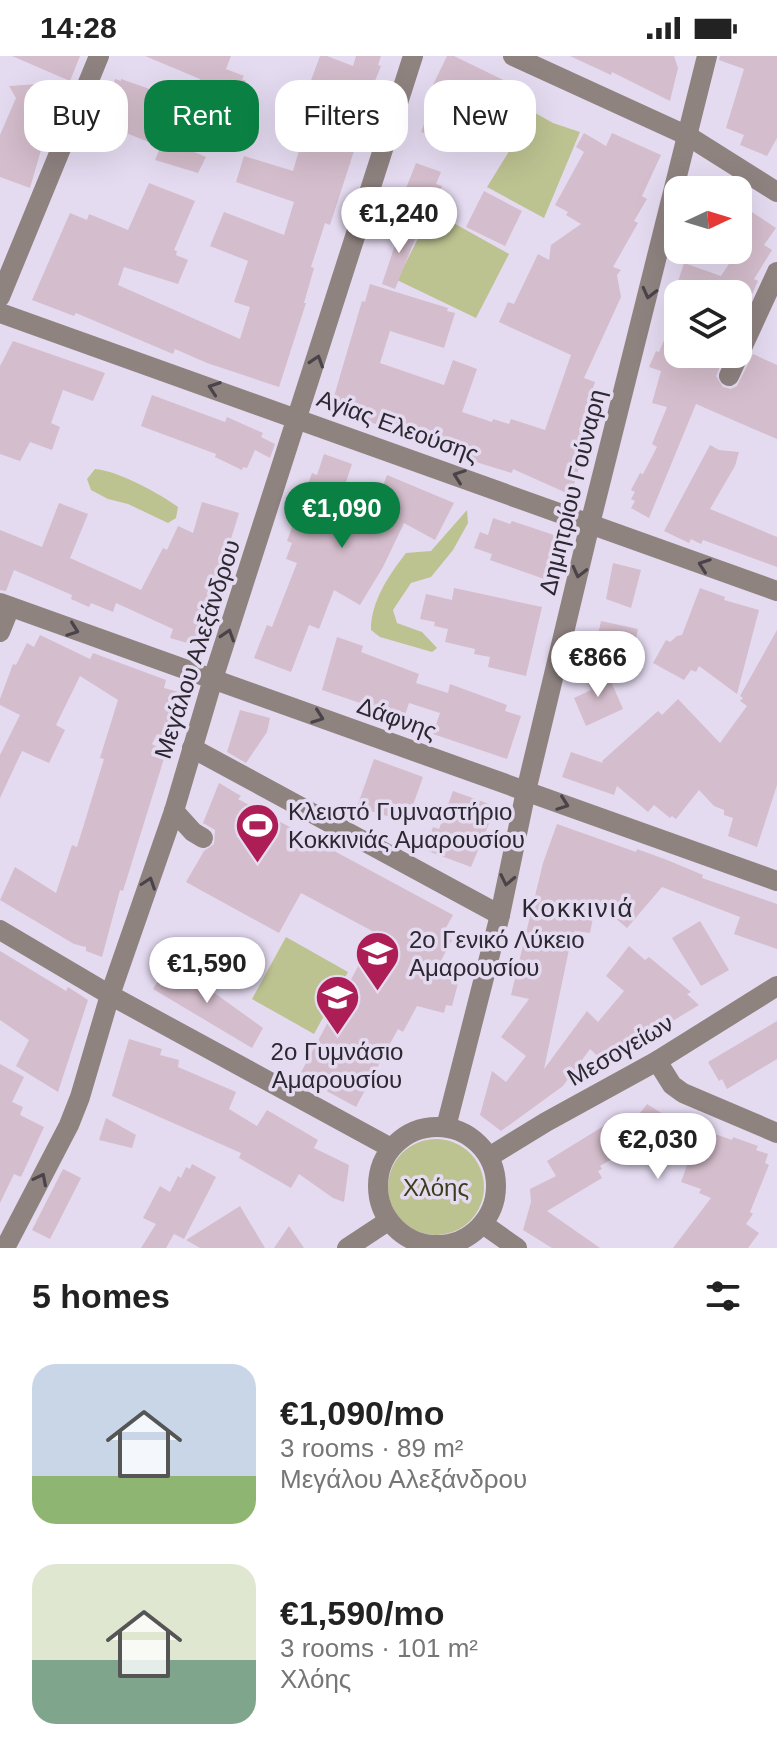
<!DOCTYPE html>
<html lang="en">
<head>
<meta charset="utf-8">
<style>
  body { margin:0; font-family:Arial,sans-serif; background:#f2f2f2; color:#222; height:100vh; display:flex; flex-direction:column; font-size:30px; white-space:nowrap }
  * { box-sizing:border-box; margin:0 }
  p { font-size:26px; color:#767676 }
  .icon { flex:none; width:44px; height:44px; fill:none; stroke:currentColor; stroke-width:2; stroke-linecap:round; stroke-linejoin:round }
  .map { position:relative; height:1192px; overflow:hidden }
  .sheet { display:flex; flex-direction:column; background:#fff; flex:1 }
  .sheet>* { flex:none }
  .banner { position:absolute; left:24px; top:24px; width:730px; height:72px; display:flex; gap:16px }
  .needle { width:52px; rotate:86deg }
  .buttons { position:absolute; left:664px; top:120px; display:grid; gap:16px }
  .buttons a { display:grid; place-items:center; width:88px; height:88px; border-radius:16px; background:#fff; box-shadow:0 8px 32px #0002; font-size:40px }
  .price { position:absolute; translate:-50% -68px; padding:0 18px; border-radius:28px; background:#fff; color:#222; font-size:26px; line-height:52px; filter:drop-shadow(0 2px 4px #0008) }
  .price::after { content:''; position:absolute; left:50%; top:48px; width:24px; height:18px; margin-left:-12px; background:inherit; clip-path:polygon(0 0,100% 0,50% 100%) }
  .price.active { background:#0b8043; color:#fff }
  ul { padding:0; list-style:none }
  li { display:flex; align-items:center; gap:24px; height:200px; padding:0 32px }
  li span { display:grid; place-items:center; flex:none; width:224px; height:160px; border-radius:24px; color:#555 }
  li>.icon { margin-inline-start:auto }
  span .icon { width:96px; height:96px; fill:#fffc; stroke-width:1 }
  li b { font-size:34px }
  h2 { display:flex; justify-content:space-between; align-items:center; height:96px; padding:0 32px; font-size:34px }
  .tag { padding:0 28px; border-radius:24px; background:#fff; box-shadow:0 8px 32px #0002; font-size:28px; line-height:72px }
  .tag.active { background:#0b8043; color:#fff }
  .status { display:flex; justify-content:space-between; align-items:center; height:56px; padding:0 40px; background:#fff; direction:ltr }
  .status svg { height:22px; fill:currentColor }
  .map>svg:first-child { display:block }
</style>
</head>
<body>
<div class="status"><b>14:28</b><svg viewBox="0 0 49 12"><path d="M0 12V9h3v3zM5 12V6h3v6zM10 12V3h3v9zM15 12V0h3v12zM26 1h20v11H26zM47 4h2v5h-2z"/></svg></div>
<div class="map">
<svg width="777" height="1192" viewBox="0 0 777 1192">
  <rect width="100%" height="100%" fill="#e5dbf1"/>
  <g fill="#bdc291">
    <polygon points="530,54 553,67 580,76 544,162 487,131 521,76"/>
    <polygon points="432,155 509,198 476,262 397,224"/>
    <path d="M 95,413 C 116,414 161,438 178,451 L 176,462 L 168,467 L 128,448 L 108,443 L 91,434 L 87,423 Z"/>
    <path d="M 467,454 L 468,467 L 453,494 L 431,521 L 411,527 L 393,554 L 397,567 L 422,576 L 437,592 L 432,596 L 380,581 L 371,574 C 371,545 389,519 406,497 L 431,495 Z"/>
    <polygon points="286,881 348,916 314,978 252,943"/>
    <circle cx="436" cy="1131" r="48"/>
  </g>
  <g fill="#d4bdcc">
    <polygon points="12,0 80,0 70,25"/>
    <polygon points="145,0 231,0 226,13 244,20 242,23 246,25 234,54 231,53 228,61 190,46 200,23"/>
    <polygon points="320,0 327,0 353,10 356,0 381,0 378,9 381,10 362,57 366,58 330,169 325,167 311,211 314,212 304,247 306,247 279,331 207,307 175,293 173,298 76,257 74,260 32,244 70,157 87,164 89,158 128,174 149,127 195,145 174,194 177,195 176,199 188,204 178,228 124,211 118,229 240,283 250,251 234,246 248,205 210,190 224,156 284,179 294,146 236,126 244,100 293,115 318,30 310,27"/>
    <polygon points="447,0 454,0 532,38 505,93 457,69 451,88 421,76 436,38 430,35"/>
    <polygon points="570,0 674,0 678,12 670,45 612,16 611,19"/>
    <polygon points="720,0 777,0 777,82 767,100 740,89 744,79 726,72 744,13 719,4"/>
    <polygon points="115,23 121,25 121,23 161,37 160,41 165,43 154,70 160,73 154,88 126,77 122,86 98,76"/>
    <polygon points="68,26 43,87 30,132 0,121 0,79 16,42 9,30"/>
    <polygon points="584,77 606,90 612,77 661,99 642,140 647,143 634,165 638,167 613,211 621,214 617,219 621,241 584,322 595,326 579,374 589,378 571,439 513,413 512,417 476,406 460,401 462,396 432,386 431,390 404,380 405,377 330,354 362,245 365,246 370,228 448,252 447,255 455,257 444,292 390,275 380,307 444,329 453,304 477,313 462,356 492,366 493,363 509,368 511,363 545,374 571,299 499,266 508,246 514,248 538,198 549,204 551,189 581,168 566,159 568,156 555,149 584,96 576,91"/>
    <polygon points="164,83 206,101 198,117 155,104"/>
    <polygon points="416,107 441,116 436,128 442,130 435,147 405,135"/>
    <polygon points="484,135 522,155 505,190 466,171"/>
    <polygon points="738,147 776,172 764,189 772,194 754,223 758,225 750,243 740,238 674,238 684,207 721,220 738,194"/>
    <polygon points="397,169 418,176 395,233 382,228 396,186 392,184"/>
    <polygon points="678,252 678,298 725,298 716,320 723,331 731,333 737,330 753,298 777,309 777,383 696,348 649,462 631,452 635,445 631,443 635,436 631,434 640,417 643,418 657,391 652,388 667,351 652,347 661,315 649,311 656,295 659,296"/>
    <polygon points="13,285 105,317 93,345 63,334 51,367 60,371 52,394 30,386 20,405 0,398 0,310"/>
    <polygon points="152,339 225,366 227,361 263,377 261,381 275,388 270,402 255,394 247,412 243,411 242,414 215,401 216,398 141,370"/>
    <polygon points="710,389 719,394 739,396 735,410 710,453 777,481 777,511 703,484 701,488 691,483 689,487 664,475"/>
    <polygon points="324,398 352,408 345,429 377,446 387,419 454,447 435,484 404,467 383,511 360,549 334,534 319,573 309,569 291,616 254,602 267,569 272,571 297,507 286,503 292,487 287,485 312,417 317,419"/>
    <polygon points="202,446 239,457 198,590 170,582 173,573 116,547 113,556 91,547 89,551 71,543 72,539 14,514 6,535 0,534 0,474 42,491 59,447 88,458 70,502 141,534 163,492 167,494 178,470 193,477"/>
    <polygon points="493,462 510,468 512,465 557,480 548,507 552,508 547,524 490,504 492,498 474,492 480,476 488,479"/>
    <polygon points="613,507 641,514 631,552 606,543"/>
    <polygon points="454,532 542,551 526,620 488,611 490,601 474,598 475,593 445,586 448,573 434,570 435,566 420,563 426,538 452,544"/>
    <polygon points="700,532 725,541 724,544 759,554 737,638 699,610 696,616 691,614 684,624 653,607 666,584 670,586 677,580 682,579"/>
    <polygon points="601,565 638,573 633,596 596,588"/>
    <polygon points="777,574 777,729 757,791 728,780 733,762 724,759 724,754 714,750 699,734 676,763 672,760 670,762 654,749 648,756 617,730 614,739 562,721 571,696 603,707 602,705 658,655 662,659 678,643 720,687 747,650 740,645 743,642 740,640"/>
    <polygon points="40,579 90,603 93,597 166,624 164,632 182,637 168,682 157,678 152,688 166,696 123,835 120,834 102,901 86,895 86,891 74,888 0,844 15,811 56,837 72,789 77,791 104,703 100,702 118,644 80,620 56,669 65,674 49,707 22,695 0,742 0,699 20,659 0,649 0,643 13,608 16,609 27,587 34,591"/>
    <polygon points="337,581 363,590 361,596 419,618 416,627 448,637 450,628 507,649 505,655 521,660 507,703 433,678 440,657 409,647 404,662 322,634"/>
    <polygon points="606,614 623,653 586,670 574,642 591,634 586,623"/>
    <polygon points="240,654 270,662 267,676 246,707 227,696"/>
    <polygon points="374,703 423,721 407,766 357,751"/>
    <polygon points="219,727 241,740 238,743 453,859 442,879 452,884 438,910 461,916 452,950 446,949 444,957 417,950 403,976 398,973 356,1051 299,1020 376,877 301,837 279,877 186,826 204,795 214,788 215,774 203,767"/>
    <polygon points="453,735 492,749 489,757 493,758 471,811 425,794 433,771 439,773"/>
    <polygon points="557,768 636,796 637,793 667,804 703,819 702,822 777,848 777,893 734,878 740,861 662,831 627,872 596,846 590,877 575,875 571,884 544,1013 587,955 598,966 624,935 606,920 629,890 645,904 649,901 691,936 687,938 699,949 666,969 664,967 607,1009 590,993 563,1030 501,1075 480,1059 492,1015 506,1026 526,1000 501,981 529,943 511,939 543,807"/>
    <polygon points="700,865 729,914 701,930 672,882"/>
    <polygon points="0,895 66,935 68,931 88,944 58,1036 16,1010 29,984 0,964"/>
    <polygon points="170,905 263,972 252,992 153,933"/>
    <polygon points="777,965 777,1003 727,1033 722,1023 719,1025 708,1006"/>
    <polygon points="129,983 162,993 160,999 179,1004 178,1011 236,1036 229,1053 257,1070 267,1054 318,1084 314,1092 349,1109 344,1146 333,1142 299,1118 291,1132 239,1102 241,1097 112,1040"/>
    <polygon points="0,1008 24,1021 12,1046 23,1051 20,1059 44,1071 21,1121 14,1118 0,1147"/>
    <polygon points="647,1048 698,1080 701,1073 732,1084 733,1081 758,1090 756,1094 768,1098 765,1107 769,1109 750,1156 753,1158 746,1168 759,1177 748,1192 673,1192 711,1142 699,1137 701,1133 681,1126 690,1101 658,1076 600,1110 602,1113 598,1115 602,1122 547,1155 600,1192 552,1192 523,1174 531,1146 530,1133 556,1120 547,1105 623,1058 630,1070"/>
    <polygon points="106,1062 136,1079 132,1092 99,1084"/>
    <polygon points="192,1108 216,1121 184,1183 174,1178 166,1192 141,1192 156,1168 143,1162 160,1130 170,1136 178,1120 181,1122 186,1111 190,1113"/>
    <polygon points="63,1113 81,1122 50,1183 32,1174"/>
    <polygon points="240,1150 265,1192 200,1192 186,1184"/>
    <polygon points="289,1170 304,1192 274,1192"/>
  </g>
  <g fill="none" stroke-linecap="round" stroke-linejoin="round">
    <g stroke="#8f8380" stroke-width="20">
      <polyline points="513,0 688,80 777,136"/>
      <polyline points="0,241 99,0"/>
      <polyline points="0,257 777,535"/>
      <polyline points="729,320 777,216"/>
      <polyline points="0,547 777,825"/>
      <polyline points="0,576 10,551"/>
      <polyline points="192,692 500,859"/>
      <polyline points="174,755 193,776 203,782"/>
      <polyline points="0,874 110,939 391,1092"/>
      <polyline points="657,1005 672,1029 683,1037 777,1077"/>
      <circle cx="437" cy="1130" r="59"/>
      <polyline points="446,1071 500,859 526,735 590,468 707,0"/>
      <polyline points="489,1101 546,1066 657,1005 777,930"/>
      <polyline points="483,1168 517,1192"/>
      <polyline points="5,1192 69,1069 80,1041 110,939 174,755 213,623 413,0"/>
      <polyline points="347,1192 388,1165"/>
    </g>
  </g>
  <defs><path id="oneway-chevron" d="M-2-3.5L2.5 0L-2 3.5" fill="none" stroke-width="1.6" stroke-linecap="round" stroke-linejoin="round" transform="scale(2)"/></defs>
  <g stroke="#4a4349">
    <use href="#oneway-chevron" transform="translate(649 237) rotate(104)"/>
    <use href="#oneway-chevron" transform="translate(317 305) rotate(-72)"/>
    <use href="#oneway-chevron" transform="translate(214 332) rotate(-161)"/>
    <use href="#oneway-chevron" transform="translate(459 420) rotate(-160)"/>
    <use href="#oneway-chevron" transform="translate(704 509) rotate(-160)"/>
    <use href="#oneway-chevron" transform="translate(579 516) rotate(104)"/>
    <use href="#oneway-chevron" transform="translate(73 574) rotate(20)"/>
    <use href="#oneway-chevron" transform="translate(228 579) rotate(-72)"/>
    <use href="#oneway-chevron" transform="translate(318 661) rotate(20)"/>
    <use href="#oneway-chevron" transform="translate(563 748) rotate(20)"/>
    <use href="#oneway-chevron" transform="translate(507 824) rotate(102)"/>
    <use href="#oneway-chevron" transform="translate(149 827) rotate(-71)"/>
    <use href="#oneway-chevron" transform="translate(41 1123) rotate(-63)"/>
  </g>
  <defs>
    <symbol id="stadium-pin" viewBox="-11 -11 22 30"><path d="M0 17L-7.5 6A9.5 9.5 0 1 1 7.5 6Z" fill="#ad1e57" stroke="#e5dbf1"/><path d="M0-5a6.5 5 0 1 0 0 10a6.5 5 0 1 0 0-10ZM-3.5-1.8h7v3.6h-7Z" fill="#fff"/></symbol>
    <symbol id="school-pin" viewBox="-11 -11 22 30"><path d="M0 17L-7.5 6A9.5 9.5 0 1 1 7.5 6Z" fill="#ad1e57" stroke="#e5dbf1"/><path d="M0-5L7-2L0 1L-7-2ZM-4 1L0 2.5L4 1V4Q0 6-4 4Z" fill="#fff"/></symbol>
  </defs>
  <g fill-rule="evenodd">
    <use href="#stadium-pin" x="232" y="744" width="51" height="69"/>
    <use href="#school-pin" x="352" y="872" width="51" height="69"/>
    <use href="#school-pin" x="312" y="916" width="51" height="69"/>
  </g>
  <g text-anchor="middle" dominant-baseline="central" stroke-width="7" stroke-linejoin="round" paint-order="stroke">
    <g font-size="24" fill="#2c2831" stroke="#e5dbf1">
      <text transform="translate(398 370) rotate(20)">Αγίας Ελεούσης</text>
      <text transform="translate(572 436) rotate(-76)">Δημητρίου Γούναρη</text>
      <text transform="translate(197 593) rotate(-72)">Μεγάλου Αλεξάνδρου</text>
      <text transform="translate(397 662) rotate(20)">Δάφνης</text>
      <text transform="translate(620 994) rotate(-30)">Μεσογείων</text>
    </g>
    <g font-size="24" fill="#2c2831" stroke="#e5dbf1" text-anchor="start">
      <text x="288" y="755">Κλειστό Γυμναστήριο<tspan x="288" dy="28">Κοκκινιάς Αμαρουσίου</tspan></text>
      <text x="409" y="883">2ο Γενικό Λύκειο<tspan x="409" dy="28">Αμαρουσίου</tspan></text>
      <text x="337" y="995" text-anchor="middle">2ο Γυμνάσιο<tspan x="337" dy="28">Αμαρουσίου</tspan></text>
    </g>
    <g font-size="24" fill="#3b3e1a" stroke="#e5dbf1">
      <text x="436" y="1131">Χλόης</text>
    </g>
    <g font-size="26" letter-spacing="2" fill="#2c2831" stroke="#e5dbf1">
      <text x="578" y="852">Κοκκινιά</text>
    </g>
  </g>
</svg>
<div class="buttons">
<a><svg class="needle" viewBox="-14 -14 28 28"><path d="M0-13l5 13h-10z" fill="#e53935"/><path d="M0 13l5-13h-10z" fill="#767676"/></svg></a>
<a><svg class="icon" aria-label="layers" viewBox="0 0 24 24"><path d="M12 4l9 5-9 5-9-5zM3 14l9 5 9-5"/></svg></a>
</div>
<b class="price" style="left:399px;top:199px">€1,240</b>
<b class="price active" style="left:342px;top:494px">€1,090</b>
<b class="price" style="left:598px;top:643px">€866</b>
<b class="price" style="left:207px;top:949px">€1,590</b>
<b class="price" style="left:658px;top:1125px">€2,030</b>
<div class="banner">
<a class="tag">Buy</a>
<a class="tag active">Rent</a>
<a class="tag">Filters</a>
<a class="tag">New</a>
</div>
</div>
<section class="sheet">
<h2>5 homes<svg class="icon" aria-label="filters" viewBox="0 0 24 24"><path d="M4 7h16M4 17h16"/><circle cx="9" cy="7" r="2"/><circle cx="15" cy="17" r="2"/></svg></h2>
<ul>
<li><span style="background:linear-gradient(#c9d6e8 70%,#8fb573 0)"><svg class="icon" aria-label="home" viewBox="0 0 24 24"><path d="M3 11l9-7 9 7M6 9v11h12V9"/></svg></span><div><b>€1,090/mo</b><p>3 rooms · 89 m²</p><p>Μεγάλου Αλεξάνδρου</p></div></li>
<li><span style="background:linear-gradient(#dfe7d0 60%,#7fa58c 0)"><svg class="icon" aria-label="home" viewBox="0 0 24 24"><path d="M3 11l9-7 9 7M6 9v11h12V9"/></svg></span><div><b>€1,590/mo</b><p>3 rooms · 101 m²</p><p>Χλόης</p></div></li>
</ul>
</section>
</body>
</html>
